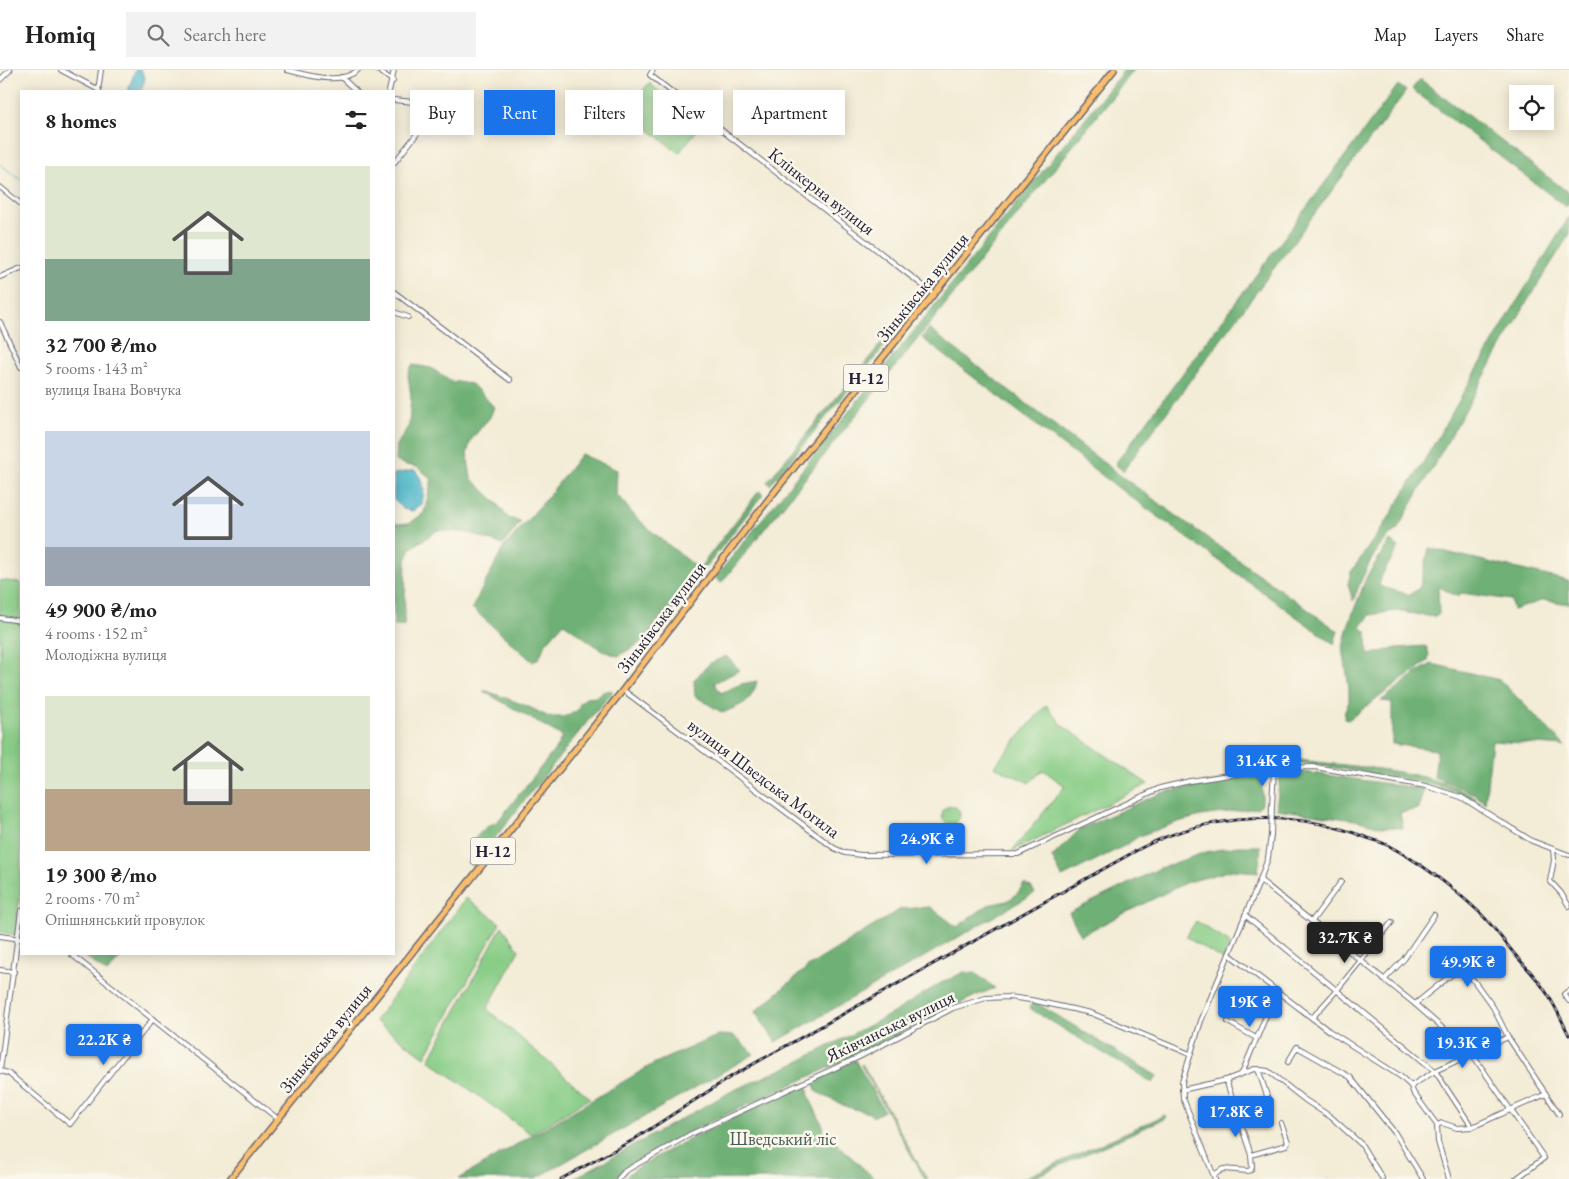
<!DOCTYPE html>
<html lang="en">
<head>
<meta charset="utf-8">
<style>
  body { margin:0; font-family:"EB Garamond",serif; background:#f2f2f2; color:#222; height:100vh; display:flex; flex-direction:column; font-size:19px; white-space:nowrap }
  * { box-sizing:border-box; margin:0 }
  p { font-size:16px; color:#767676 }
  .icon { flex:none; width:28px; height:28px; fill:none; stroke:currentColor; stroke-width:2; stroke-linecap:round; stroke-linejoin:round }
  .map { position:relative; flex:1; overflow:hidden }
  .side { position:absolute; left:20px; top:20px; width:375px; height:865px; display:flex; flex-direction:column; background:#fff; border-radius:0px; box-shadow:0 2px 12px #0003 }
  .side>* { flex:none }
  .guide { position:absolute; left:410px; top:20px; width:475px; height:45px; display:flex; gap:10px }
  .controls { position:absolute; left:1509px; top:15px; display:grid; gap:10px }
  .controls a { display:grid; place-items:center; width:45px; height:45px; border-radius:0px; background:#fff; box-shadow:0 2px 12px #0003; font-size:25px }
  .price { position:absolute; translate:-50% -42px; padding:0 11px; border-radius:5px; background:#1a73e8; color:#fff; font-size:16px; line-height:32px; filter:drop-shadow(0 1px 2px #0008) }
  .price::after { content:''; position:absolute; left:50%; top:30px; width:15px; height:11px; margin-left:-8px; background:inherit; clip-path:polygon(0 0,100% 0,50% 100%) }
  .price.selected { background:#222; color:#fff }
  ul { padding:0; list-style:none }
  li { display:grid; align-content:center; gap:10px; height:265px; padding:0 25px }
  li span { display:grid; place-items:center; height:155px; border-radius:0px; color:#555 }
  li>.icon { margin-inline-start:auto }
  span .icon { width:90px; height:90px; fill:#fffc; stroke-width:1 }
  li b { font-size:21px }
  h2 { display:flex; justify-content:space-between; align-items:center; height:60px; padding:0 25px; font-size:21px }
  .tag { padding:0 18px; border-radius:0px; background:#fff; box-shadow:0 2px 12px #0003; font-size:18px; line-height:45px }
  .tag.selected { background:#1a73e8; color:#fff }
  header { display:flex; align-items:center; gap:30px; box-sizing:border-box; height:70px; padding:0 25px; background:#fff; border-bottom:1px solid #e0e0e0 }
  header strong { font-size:24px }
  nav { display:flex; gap:28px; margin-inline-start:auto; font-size:18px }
  .search { width:350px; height:45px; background:#f2f2f2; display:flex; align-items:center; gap:12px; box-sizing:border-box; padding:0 18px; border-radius:0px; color:#767676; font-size:19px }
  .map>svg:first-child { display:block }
</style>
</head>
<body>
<header>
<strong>Homiq</strong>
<div class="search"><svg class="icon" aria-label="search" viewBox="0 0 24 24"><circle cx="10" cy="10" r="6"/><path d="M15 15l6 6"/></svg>Search here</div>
<nav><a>Map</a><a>Layers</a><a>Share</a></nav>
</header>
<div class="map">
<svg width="1569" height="1109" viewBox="0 0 1569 1109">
  <rect width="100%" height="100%" fill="#fbf7ec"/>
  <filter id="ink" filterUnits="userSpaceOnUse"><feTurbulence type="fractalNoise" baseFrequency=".02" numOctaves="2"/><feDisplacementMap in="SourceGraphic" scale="10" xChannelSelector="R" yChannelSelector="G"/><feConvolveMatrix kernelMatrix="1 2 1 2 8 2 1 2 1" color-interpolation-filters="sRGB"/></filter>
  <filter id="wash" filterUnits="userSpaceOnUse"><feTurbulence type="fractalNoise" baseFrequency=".0096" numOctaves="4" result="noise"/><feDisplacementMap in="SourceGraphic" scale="20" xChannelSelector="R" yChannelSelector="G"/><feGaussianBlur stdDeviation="1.12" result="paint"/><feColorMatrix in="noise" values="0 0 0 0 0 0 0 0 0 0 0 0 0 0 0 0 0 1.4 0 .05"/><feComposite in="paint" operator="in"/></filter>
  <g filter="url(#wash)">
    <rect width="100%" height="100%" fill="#f3ecd6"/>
    <g fill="#89cd87" stroke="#567861">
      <path d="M 649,13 L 701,55 L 679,83 L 634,48 C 629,52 624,53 618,58 L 614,54 Z"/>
      <polygon points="0,510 21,513 21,813 16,865 0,862"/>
      <polygon points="1046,635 1063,656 1148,714 1012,781 1065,716 1043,700 1029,713 994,696"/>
      <circle cx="951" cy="745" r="9"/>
      <polygon points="466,828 500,853 425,987 375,951"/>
      <polygon points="1196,851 1230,873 1223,890 1186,867"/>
      <polygon points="502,856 519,880 487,939 590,1028 531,1064 429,990"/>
      <polygon points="862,994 927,1109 925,1109 861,995"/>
    </g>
    <g fill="#6eb074" stroke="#486958">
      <polygon points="1124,0 1134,0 721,513 715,508"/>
      <polygon points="1420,9 1569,123 1569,133 1566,137 1412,19"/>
      <polygon points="1398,15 1406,21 1123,401 1115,394"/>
      <path d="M 1569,147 L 1569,165 L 1525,235 L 1397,460 C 1374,476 1363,505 1353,531 L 1348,514 L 1351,502 L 1388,449 L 1424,391 L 1510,243 Z"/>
      <polygon points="913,235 916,238 770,415 767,412"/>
      <polygon points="929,259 1125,409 1338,561 1334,574 1120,419 922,268"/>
      <polygon points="412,295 431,298 450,311 472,314 494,337 490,347 471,370 467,384 471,408 495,431 508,448 521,451 503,475 469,463 438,460 411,478 406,490 404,556 394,556 394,451 397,454 410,453 424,443 432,409 417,397 406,395 396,391 397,375 409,355 411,326 408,305"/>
      <path d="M 581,384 L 617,400 L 616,424 C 623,430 627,438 634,445 C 652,463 673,478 694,495 L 694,502 L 640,573 L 618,586 L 603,581 L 564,553 L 546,573 L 539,588 L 533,592 L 472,538 L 504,477 L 547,428 Z"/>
      <polygon points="759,421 763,424 647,573 644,570"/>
      <polygon points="1390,471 1399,477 1382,505 1379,516 1410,525 1420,517 1429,478 1569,511 1569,534 1544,530 1513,540 1511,530 1462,523 1456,526 1438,516 1439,544 1435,547 1395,541 1370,545 1361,557 1367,563 1368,585 1397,578 1426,576 1429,585 1428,591 1348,650 1344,649 1345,640 1349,632 1349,619 1343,577 1348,556 1367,506"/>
      <path d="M 726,586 L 740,600 L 714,613 L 721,623 L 741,614 L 757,611 C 752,633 742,634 723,643 L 695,626 L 694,610 L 709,594 Z"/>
      <polygon points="1432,594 1500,610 1565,676 1492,671 1485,733 1473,723 1434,707 1437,683 1436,680 1392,674 1392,632 1381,631 1419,601"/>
      <polygon points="611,620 613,622 595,642 494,769 475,797 467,793 474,783 475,768 485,758 498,751 557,677 562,666 483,621 487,621 527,636 549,647 564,647 577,641 581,632 586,628 596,627 603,622"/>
      <path d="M 1297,687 L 1307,691 C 1357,697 1432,700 1475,728 L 1475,731 L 1444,718 L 1402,708 L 1296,692 L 1295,690 Z"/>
      <polygon points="1290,700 1424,719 1418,739 1400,743 1403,758 1382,757 1355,750 1276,739 1280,706"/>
      <polygon points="1262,703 1262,734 1257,738 1201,746 1178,752 1139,766 1126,775 1062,807 1052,787 1080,759 1161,723"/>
      <polygon points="1237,776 1261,776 1258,802 1232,800 1185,813 1081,865 1069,843 1160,798 1206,782"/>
      <polygon points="1024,814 1031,817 1035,823 776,972 755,942 809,896 901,839 930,837 957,857 988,835 1007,831 1016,825"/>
      <polygon points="82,884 124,884 107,903"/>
      <polygon points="964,902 975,903 995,918 975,926 857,985 690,1061 643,1087 624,1099 615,1109 573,1109 732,1021 796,993 893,943 939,914"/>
      <polygon points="1033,931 1157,1006 1153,1013 1029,938"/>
      <polygon points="719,965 734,966 754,984 535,1109 458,1109 655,993"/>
      <polygon points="855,990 884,1041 873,1047 869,1043 847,1037 817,1022 813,1012"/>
      <path d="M 807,1013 L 809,1027 L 823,1056 L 824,1062 L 875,1109 L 624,1109 C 634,1097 651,1090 665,1082 C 712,1057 760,1036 807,1013 Z"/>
      <polygon points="1165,1045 1166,1048 1030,1109 1022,1109"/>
    </g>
    <g fill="#4bb5c9" stroke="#366c82">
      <polygon points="135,0 141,0 145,9 141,21 128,21"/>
      <path d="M 415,400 C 425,414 425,417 422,434 L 413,441 L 403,439 L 394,430 L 394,404 Z"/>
    </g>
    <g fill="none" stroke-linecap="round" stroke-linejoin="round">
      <g stroke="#4bb5c9" stroke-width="1">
        <polyline points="0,94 21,110"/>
        <polyline points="1328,1108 1329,1109"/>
      </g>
    </g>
  </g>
  <g filter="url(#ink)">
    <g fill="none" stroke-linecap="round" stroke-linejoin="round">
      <defs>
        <g id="minor">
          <polyline points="61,0 99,20"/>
          <path d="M 287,0 C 308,5 339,16 358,0"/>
          <polyline points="378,0 393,11"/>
          <polyline points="653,0 650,5 934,224"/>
          <polyline points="341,7 356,21"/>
          <polyline points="0,10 10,0"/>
          <polyline points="98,21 101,0"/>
          <polyline points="389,21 394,0"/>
          <polyline points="394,30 433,34 439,41"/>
          <polyline points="394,93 427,51"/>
          <polyline points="0,117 21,134"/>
          <polyline points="0,207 21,198"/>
          <polyline points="394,222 510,310"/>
          <polyline points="394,242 408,247"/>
          <polyline points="0,252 21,297"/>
          <polyline points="0,548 21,551"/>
          <polyline points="623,620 834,778 845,783 861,785 1018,784 1160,718 1190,711 1274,698 1315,697 1426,716 1461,727 1532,771 1569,785"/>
          <polyline points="1272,737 1274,698"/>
          <polyline points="1553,779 1554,790 1550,811 1561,823 1569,836"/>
          <polyline points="1260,810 1415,934 1472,984 1544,1088 1516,1109"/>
          <polyline points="1245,845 1435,1001 1472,1057"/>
          <polyline points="1312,851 1341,812"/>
          <polyline points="0,866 21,869"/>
          <polyline points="71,884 278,1049"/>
          <polyline points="1229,884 1329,961 1400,1006 1411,1016 1413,1022 1437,1055 1438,1072 1449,1109"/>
          <polyline points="0,900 14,902"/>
          <polyline points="1384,910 1404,889 1434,845"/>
          <polyline points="1569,921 1564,924 1569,931"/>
          <polyline points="1415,934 1461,897 1474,911 1493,937 1508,967 1559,1044"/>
          <polyline points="1312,948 1337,920 1392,852"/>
          <polyline points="1228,952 1256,968"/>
          <polyline points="1288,992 1297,977 1350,1007 1395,1063 1423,1109"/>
          <polyline points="1258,999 1269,1032"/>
          <polyline points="0,1001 8,1003 70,1054 153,949"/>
          <polyline points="0,1001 21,841"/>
          <polyline points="1242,1003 1277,920"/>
          <polyline points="1411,1016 1435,1001 1508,967"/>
          <polyline points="1182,1020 1226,1010 1254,999 1268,1001 1305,1030 1331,1047 1361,1074 1382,1108"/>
          <polyline points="1437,1055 1442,1053 1457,1058 1472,1057 1546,1024"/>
          <polyline points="1251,1085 1286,1075 1288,1072 1281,1053"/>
          <polyline points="1214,1105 1223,1099 1248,1101 1251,1100 1252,1097 1251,1085 1226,1010"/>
          <polyline points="618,1109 625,1101 691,1064 859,987 953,938 986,928 1009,927 1031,930 1091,943 1190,984"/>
          <polyline points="1215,1109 1183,1028 1182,1012 1201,951 1260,810 1268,788 1271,765"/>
        </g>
        <polyline id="major" points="230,1109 623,620 768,430 1114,0"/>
      </defs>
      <use href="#minor" stroke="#6b6971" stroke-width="6"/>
      <use href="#major" stroke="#6b6971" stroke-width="8"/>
      <use href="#minor" stroke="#fff" stroke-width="4"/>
      <use href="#major" stroke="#fbbe6e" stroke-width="5"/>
      <defs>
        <path id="rail" d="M 561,1109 L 633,1070 L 732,1006 L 1141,778 C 1209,743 1293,739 1365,767 C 1373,770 1382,772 1389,776 C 1421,793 1451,816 1478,841 C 1492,854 1504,872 1517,887 C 1527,898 1538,909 1546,922 C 1555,935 1562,951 1569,965"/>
      </defs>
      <use href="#rail" stroke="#22223b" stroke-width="3"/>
      <use href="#rail" stroke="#fbf7ec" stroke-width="1" stroke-dasharray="4" stroke-linecap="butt"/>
      <defs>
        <polyline id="minor-bridge" points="1271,765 1272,737"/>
      </defs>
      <use href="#minor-bridge" stroke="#6b6971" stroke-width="6" stroke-linecap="butt"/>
      <use href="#minor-bridge" stroke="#fff" stroke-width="4"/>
    </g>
  </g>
  <g text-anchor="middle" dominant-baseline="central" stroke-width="5" stroke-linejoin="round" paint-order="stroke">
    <g fill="#fbf7ec" stroke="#636270" stroke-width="1">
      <rect x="843.5" y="294.5" width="45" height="27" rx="4"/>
      <rect x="470.5" y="767.5" width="45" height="27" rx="4"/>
    </g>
    <g font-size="16" font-weight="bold" fill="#22223b">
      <text x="866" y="308">Н-12</text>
      <text x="493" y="781">Н-12</text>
    </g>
    <g font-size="18" fill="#22223b" stroke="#fbf7ec">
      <text transform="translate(822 121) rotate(38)">Клінкерна вулиця</text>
      <text transform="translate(922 217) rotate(-51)">Зіньківська вулиця</text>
      <text transform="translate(661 547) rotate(-53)">Зіньківська вулиця</text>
      <text transform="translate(764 708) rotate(37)">вулиця Шведська Могила</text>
      <text transform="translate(890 956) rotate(-26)">Яківчанська вулиця</text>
      <text transform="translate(325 968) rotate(-51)">Зіньківська вулиця</text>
    </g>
    <g font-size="18" fill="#465e56" stroke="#fbf7ec">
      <text x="783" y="1068">Шведський ліс</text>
    </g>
  </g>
</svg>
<div class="controls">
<a><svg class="icon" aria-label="locate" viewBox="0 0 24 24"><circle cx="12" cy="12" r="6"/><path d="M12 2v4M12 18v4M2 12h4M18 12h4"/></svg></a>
</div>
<b class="price" style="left:1263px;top:717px">31.4K ₴</b>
<b class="price" style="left:927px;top:795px">24.9K ₴</b>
<b class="price selected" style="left:1345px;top:894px">32.7K ₴</b>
<b class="price" style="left:1468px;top:918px">49.9K ₴</b>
<b class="price" style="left:1250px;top:958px">19K ₴</b>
<b class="price" style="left:104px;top:996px">22.2K ₴</b>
<b class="price" style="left:1463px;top:999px">19.3K ₴</b>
<b class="price" style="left:1236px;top:1068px">17.8K ₴</b>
<div class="guide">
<a class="tag">Buy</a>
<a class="tag selected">Rent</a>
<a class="tag">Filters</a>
<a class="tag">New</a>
<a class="tag">Apartment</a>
</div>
<section class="side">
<h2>8 homes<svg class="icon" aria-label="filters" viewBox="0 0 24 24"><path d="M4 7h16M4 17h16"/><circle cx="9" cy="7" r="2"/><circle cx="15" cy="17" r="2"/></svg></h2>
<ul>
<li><span style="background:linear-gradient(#dfe7d0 60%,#7fa58c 0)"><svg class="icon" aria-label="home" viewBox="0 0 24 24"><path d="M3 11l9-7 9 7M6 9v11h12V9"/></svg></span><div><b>32 700 ₴/mo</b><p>5 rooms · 143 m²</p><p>вулиця Івана Вовчука</p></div></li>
<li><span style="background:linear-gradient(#c9d6e8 75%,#9aa5b1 0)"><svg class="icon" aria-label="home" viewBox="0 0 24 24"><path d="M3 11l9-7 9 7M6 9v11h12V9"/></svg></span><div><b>49 900 ₴/mo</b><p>4 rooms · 152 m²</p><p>Молодіжна вулиця</p></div></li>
<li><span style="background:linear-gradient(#dfe7d0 60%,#b9a48a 0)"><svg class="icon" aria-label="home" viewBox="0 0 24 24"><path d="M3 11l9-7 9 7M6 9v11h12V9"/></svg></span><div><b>19 300 ₴/mo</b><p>2 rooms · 70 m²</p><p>Опішнянський провулок</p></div></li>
</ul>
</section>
</div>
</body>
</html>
